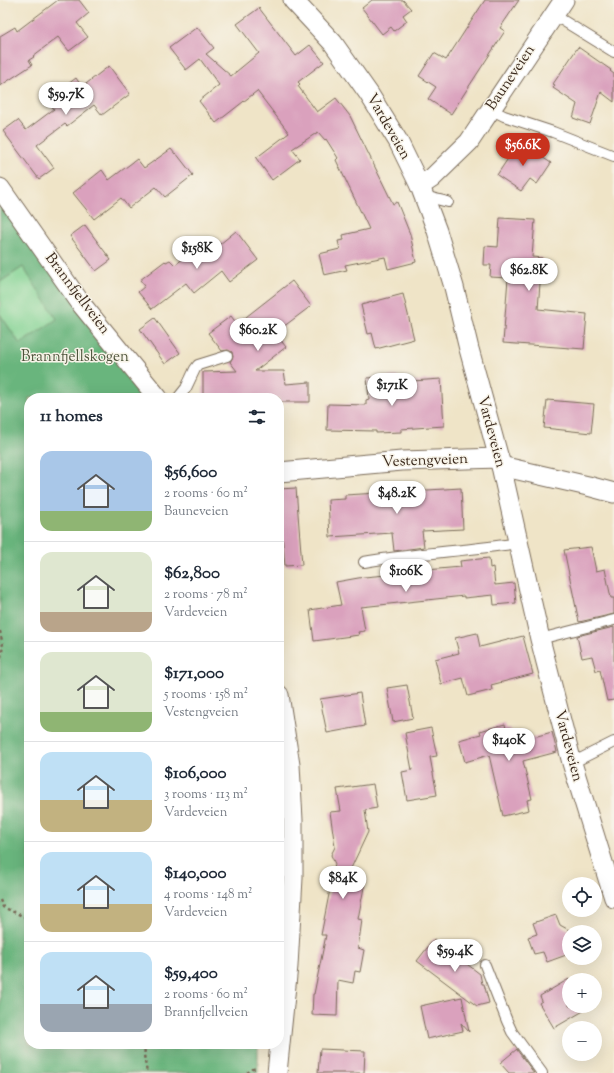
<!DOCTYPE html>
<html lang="en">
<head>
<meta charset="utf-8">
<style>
  body { margin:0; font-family:"Sorts Mill Goudy",serif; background:#f6f6f7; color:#1f2937; height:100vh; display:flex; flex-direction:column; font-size:15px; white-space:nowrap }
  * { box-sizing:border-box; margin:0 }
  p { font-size:13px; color:#747a83 }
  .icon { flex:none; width:22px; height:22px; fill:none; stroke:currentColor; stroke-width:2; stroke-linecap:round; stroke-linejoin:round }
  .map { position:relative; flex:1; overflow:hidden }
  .drawer { position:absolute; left:24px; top:393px; width:260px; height:656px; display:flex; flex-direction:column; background:#fff; border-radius:16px; box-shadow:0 4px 16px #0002 }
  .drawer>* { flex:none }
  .buttons { position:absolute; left:562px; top:877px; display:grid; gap:8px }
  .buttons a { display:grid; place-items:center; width:40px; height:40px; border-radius:50%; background:#fff; box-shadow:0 4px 16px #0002; font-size:20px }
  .price { position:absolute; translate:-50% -34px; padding:0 9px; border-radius:14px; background:#fff; color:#222; font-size:13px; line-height:26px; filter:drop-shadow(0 1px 2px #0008) }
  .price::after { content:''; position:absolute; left:50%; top:24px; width:12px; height:9px; margin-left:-6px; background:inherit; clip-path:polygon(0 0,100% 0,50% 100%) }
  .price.on { background:#c8321e; color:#fff }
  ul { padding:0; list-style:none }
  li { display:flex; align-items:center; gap:12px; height:100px; padding:0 16px }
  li+li { border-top:1px solid #e0e1e3 }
  li span { display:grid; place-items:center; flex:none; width:112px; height:80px; border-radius:12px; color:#555 }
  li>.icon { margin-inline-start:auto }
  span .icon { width:48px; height:48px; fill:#fffc; stroke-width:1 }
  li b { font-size:17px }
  h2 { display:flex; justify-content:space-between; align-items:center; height:48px; padding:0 16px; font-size:17px }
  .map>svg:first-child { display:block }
</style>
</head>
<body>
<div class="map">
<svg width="614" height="1073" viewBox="0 0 614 1073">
  <rect width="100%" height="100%" fill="#f7f3e8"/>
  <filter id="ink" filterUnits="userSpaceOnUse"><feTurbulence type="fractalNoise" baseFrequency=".025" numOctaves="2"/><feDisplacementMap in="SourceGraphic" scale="8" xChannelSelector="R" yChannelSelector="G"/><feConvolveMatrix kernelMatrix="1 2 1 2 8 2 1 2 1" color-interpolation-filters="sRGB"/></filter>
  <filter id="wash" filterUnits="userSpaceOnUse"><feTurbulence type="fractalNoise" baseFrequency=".012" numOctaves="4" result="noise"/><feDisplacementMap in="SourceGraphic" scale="16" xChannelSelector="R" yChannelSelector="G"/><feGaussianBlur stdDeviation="0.9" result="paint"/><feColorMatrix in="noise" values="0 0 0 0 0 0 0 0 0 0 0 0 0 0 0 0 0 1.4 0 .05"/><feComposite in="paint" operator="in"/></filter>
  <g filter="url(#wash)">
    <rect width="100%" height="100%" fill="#efe4c7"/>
    <polygon fill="#82d393" stroke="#5e7e58" points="23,267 58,319 20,344 0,314 0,282"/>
    <polygon fill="#69b57d" stroke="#52704e" points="0,184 147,398 29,398 29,1044 258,1044 258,1073 0,1073 0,314 20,344 57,319 23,267 0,282"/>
    <g id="blocks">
      <g fill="#daa1bd">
        <polygon points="58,0 79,0 89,13 77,23 88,37 69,51 58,37 33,56 34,57 29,60 32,65 0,86 0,36 15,27 17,31"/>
        <polygon points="372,0 403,0 411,9 403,15 407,21 394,31 391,27 382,34 362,8"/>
        <polygon points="485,0 519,0 500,28 505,31 451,114 428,99 436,87 419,76 434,53 446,60"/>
        <polygon points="259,8 296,56 310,45 324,62 298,82 300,84 298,86 317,112 336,98 350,116 393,204 397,202 410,234 416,262 388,269 385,257 345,265 347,270 324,275 319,254 340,249 338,241 344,240 343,235 369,229 336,160 338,158 326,139 325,140 318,132 292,149 300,159 272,180 256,158 289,133 257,91 216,123 199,101 219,85 200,59 186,70 169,48 197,27 214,48 206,54 231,76 259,53 237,24"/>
        <polygon points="578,47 611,70 610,71 614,74 614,102 601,92 590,124 573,118 577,104 553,88 555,85 553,84"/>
        <polygon points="109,66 130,94 102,115 94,105 67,126 65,124 37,145 54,168 39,179 3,131 18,120 26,130 54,109 47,100 76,78 82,87"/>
        <polygon points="519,142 551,163 537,184 530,179 521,191 497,175"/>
        <polygon points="171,149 175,154 176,153 193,175 165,197 156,187 129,208 121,198 94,219 73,193 102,170 109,180 137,159 144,168"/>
        <polygon points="500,218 535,220 532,257 542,258 538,309 587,314 584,349 503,343 508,278 490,277 491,265 484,265 485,246 498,247"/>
        <polygon points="85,225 111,260 96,271 70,236"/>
        <polygon points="236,231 258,260 229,282 221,271 194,293 186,283 152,309 138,292 145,286 140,280 165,261 166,262 170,260 175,265 202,244 209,253"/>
        <polygon points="292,281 311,306 275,333 286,347 255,371 284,371 286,384 310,382 310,402 279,402 279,398 203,398 203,372 237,371 230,362 233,357 232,352 228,350 222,351 208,333 231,316 237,324"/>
        <polygon points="403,294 414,339 376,349 372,333 368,334 361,305"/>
        <polygon points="155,318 180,353 165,364 140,329"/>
        <polygon points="398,376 398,382 441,379 444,426 401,429 401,432 376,433 376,431 327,430 328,404 366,405 366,400 369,399 367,378"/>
        <polygon points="547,400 594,404 591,433 544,428"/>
        <polygon points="296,488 302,565 285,566 281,524 279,524 279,489"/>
        <polygon points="461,488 463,529 422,531 424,547 394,551 392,533 330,537 328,500 345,499 345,495"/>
        <polygon points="591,547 596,571 605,569 611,598 614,598 614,614 579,622 564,550"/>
        <polygon points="489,558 490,568 493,567 495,585 514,583 516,603 494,605 493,595 464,598 464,596 361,607 365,631 358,632 359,635 314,641 310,610 341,605 336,582 364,577 397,574 396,564 425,560 427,570 461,567 460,561"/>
        <polygon points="614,627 614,700 607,701 600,670 596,671 592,656 582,658 577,636"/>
        <polygon points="477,633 480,647 523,636 533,674 491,685 492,690 468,696 463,678 441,684 435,659 459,653 455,638"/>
        <polygon points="407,685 413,718 393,722 387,688"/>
        <polygon points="360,693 365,726 327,733 320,699"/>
        <polygon points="505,724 506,729 510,728 512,735 521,732 523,740 552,732 557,752 523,761 532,799 527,800 529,810 503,816 489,755 465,762 459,740 481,734 480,731"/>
        <polygon points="431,728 437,756 430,757 437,795 407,800 402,772 412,770 405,733"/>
        <polygon points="373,784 377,808 365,810 368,832 346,879 365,882 358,919 362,920 358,948 364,950 360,972 355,971 353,983 338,980 337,1016 312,1015 313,994 314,994 326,935 321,935 335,864 331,855 335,847 330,812 341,811 337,789"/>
        <polygon points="556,915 560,925 569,930 569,954 547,962 543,952 534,954 528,937 537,934 533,923"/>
        <polygon points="434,939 480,974 482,984 484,984 489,1003 477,1006 417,961"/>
        <polygon points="569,979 569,1006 592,1006 554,1028 539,1003 542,1001 540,996"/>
        <polygon points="462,997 469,1032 461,1023 463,1031 427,1039 420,1006"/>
        <polygon points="320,1049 365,1051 364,1073 318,1073"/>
        <polygon points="517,1049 517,1050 534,1073 509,1073 500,1063"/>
      </g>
    </g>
  </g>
  <g filter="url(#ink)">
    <use href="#blocks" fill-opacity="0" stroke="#7a6b59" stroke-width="1"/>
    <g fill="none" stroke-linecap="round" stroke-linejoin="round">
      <defs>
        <g id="lane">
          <polyline points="554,15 614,52"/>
          <polyline points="490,109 504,116 553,132 614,156"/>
          <polyline points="424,196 448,202"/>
          <polyline points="178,398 186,388 195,369 198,365 227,356"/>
          <path d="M 364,562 C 415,553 467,551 518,543"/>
          <polyline points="540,639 614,620"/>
          <polyline points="572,763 614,742"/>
          <polyline points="485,965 507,1021 512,1032 542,1073"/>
        </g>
        <g id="street">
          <polyline points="293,0 333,43 369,94 398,141 420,186 437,231 454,287 469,349 501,466 540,639 572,763 614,898"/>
          <polyline points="420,186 432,178 469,142 564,0"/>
          <polyline points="0,188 82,305 158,398"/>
          <polyline points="501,466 588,486 614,493"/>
          <polyline points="279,472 402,461 499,458"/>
          <polyline points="277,1073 288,966 293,878 293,820 290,765 279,695"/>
        </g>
      </defs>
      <use href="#lane" stroke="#7a6b59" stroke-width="12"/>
      <use href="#street" stroke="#7a6b59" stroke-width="21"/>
      <g stroke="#7a6b59" stroke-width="2.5" stroke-dasharray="3 3" stroke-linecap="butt">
        <polyline points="0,631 3,646 0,661"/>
        <polyline points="0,900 3,907 29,919"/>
        <polyline points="146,1044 144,1055 147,1073"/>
        <polyline points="247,1073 253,1069 257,1068"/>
      </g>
      <use href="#lane" stroke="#fff" stroke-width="10"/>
      <use href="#street" stroke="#fff" stroke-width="19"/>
    </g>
  </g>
  <g text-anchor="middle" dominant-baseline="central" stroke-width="3" stroke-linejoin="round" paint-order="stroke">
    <g font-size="15" fill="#3b2a1e" stroke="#f7f3e8">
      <text transform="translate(511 78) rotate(-56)">Bauneveien</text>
      <text transform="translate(388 127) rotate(60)">Vardeveien</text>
      <text transform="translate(77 294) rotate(53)">Brannfjellveien</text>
      <text transform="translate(491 432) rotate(75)">Vardeveien</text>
      <text transform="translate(425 461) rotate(-2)">Vestengveien</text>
      <text transform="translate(568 746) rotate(75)">Vardeveien</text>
    </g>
    <g font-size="15" fill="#4d543b" stroke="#f7f3e8">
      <text x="75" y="357">Brannfjellskogen</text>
    </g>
  </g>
</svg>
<div class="buttons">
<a><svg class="icon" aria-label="locate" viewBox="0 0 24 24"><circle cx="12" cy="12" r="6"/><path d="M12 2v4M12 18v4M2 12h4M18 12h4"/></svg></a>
<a><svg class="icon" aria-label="layers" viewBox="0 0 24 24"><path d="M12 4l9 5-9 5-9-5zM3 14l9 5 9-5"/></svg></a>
<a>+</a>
<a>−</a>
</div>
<b class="price" style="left:66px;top:116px">$59.7K</b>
<b class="price on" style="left:523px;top:167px">$56.6K</b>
<b class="price" style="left:197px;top:270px">$158K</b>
<b class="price" style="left:529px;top:292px">$62.8K</b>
<b class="price" style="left:258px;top:352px">$60.2K</b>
<b class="price" style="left:392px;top:407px">$171K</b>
<b class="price" style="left:397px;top:515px">$48.2K</b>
<b class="price" style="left:406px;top:593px">$106K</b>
<b class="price" style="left:509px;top:762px">$140K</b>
<b class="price" style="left:343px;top:900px">$84K</b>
<b class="price" style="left:455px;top:973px">$59.4K</b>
<section class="drawer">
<h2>11 homes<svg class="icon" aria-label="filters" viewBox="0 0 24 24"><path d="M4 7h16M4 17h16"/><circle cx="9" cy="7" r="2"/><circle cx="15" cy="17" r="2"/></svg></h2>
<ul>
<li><span style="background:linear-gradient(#a9c7e8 75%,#8fb573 0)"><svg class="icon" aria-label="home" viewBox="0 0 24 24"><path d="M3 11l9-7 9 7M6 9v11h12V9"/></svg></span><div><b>$56,600</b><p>2 rooms · 60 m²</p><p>Bauneveien</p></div></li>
<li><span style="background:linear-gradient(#dfe7d0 75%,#b9a48a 0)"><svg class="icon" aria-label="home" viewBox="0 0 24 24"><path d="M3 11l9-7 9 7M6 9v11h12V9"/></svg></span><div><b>$62,800</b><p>2 rooms · 78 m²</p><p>Vardeveien</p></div></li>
<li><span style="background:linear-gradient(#dfe7d0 75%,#8fb573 0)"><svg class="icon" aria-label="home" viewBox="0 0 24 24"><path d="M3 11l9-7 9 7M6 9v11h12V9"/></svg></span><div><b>$171,000</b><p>5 rooms · 158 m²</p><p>Vestengveien</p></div></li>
<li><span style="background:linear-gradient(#bfe0f5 60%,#c2b280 0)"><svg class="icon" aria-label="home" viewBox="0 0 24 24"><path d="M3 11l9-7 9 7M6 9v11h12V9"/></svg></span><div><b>$106,000</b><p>3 rooms · 113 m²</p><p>Vardeveien</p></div></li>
<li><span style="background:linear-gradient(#bfe0f5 65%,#c2b280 0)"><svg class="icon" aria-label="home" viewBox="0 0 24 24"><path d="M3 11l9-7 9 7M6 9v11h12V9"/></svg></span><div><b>$140,000</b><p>4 rooms · 148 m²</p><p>Vardeveien</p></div></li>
<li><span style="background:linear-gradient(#bfe0f5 65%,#9aa5b1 0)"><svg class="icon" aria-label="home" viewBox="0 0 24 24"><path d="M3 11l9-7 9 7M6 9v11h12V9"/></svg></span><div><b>$59,400</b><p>2 rooms · 60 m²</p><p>Brannfjellveien</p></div></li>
</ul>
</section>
</div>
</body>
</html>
